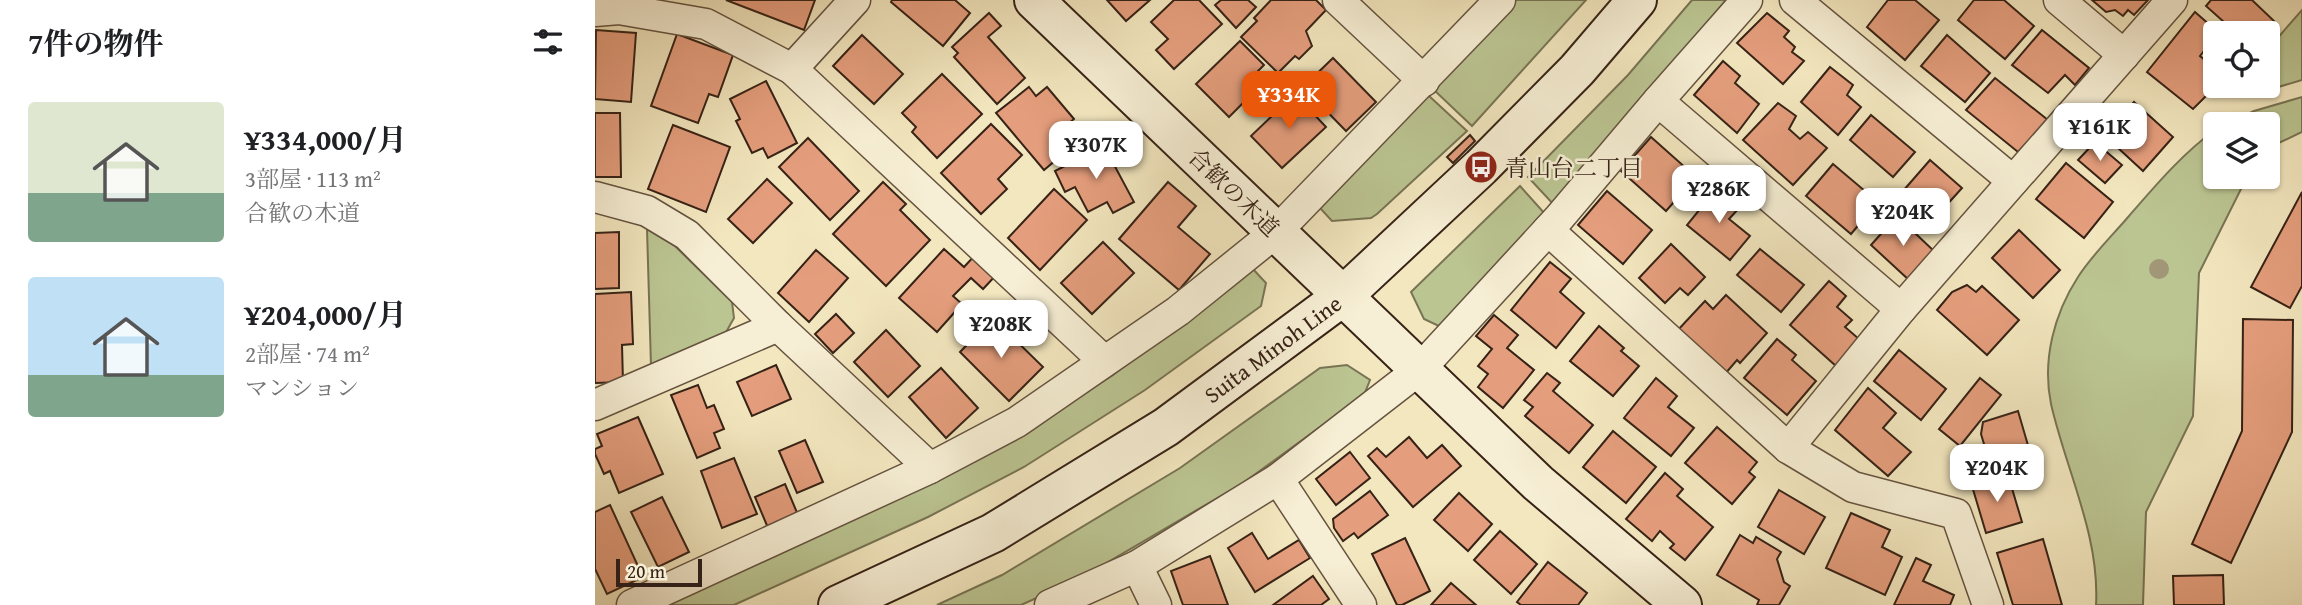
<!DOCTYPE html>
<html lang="ja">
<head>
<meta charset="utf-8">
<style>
  body { margin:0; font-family:"Gentium Book Plus","Noto Serif JP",serif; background:#f2f2f2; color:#202124; height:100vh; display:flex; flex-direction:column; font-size:26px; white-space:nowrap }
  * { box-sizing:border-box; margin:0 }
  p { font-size:23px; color:#757577 }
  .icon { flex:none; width:38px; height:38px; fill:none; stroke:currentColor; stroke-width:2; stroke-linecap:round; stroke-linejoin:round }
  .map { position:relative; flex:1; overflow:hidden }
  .details { display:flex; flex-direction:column; background:#fff; width:595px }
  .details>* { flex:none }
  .controls { position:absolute; left:1608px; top:21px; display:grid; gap:14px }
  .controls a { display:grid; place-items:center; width:77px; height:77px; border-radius:7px; background:#fff; box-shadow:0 2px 5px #0004; font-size:35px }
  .scale { position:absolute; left:21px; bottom:18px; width:86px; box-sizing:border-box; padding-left:7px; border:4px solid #362216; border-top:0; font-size:19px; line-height:24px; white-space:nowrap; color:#362216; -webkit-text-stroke:5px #f7efd5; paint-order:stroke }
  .price { position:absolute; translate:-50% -60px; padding:0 16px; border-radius:14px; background:#fff; color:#222; font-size:23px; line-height:46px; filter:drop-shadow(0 2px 4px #0008) }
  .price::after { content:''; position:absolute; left:50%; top:42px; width:21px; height:16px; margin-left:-10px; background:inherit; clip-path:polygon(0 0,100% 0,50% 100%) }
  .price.selected { background:#ea580c; color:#fff }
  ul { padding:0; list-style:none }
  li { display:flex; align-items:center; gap:21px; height:175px; padding:0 28px }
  li span { display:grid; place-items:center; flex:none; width:196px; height:140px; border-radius:7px; color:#555 }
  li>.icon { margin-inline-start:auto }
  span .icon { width:84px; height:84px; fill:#fffc; stroke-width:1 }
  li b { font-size:30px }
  h2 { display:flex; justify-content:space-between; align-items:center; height:84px; padding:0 28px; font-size:30px }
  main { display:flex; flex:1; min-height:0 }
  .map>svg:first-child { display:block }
</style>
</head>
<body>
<main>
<section class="details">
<h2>7件の物件<svg class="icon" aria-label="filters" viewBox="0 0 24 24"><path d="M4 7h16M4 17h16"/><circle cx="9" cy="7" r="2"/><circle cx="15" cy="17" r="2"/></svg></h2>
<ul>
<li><span style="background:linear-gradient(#dfe7d0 65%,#7fa58c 0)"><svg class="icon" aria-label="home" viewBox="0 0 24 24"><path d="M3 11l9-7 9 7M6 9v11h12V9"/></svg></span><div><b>¥334,000/月</b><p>3部屋 · 113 m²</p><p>合歓の木道</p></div></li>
<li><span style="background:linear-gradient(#bfe0f5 70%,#7fa58c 0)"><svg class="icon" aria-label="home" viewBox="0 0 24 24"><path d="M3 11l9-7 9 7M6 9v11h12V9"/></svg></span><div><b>¥204,000/月</b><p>2部屋 · 74 m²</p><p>マンション</p></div></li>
</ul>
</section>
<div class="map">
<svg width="1707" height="605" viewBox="0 0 1707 605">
  <rect width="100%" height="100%" fill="#f3e7bf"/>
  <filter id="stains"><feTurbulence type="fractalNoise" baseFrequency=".00286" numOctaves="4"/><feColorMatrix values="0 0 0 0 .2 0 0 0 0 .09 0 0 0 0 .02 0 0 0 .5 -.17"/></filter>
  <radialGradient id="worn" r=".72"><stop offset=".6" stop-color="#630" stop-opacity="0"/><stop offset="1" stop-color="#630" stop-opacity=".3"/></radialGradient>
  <g fill="#bbc592" stroke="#787454" stroke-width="2">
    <polygon points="921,0 991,0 877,126 839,90"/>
    <polygon points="1097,0 1131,0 960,206 933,177 1033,75"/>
    <polygon points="1707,10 1707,80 1656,95 1647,86 1673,86 1673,49"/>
    <polygon points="833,95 872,131 782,214 776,218 737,221 725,208"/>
    <polygon points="1707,97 1707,132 1673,148 1673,124 1632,124 1659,111"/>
    <path d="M 1620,130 L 1620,177 L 1652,177 L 1604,273 L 1598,416 L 1551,512 L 1548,605 L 1501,605 C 1505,536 1471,470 1456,404 C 1447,360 1459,314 1483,277 C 1497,255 1517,236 1534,216 C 1560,186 1588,153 1620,130 Z"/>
    <polygon points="925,186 951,215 846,327 829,319 816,292"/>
    <polygon points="52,229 80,246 137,302 139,318 130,334 56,366"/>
    <polygon points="657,268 671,283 666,306 550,390 429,467 333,517 139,605 62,605 427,433 518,375"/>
    <polygon points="752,365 775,380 769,395 648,483 484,579 426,605 342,605 407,575 585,468 725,368"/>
  </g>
  <g fill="#e59e7d" stroke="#362216" stroke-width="2">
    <polygon points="131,0 220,0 209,30"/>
    <polygon points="297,0 360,0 375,13 348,46 296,2"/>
    <polygon points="512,0 555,0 531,21"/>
    <polygon points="579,0 604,0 627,24 579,69 561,50 573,39 556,22"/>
    <polygon points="626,0 653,0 661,7 641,28 620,5"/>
    <polygon points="676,0 721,0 731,10 711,31 717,46 704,59 700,56 683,73 646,37 662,21 659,18"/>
    <polygon points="1293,0 1320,0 1344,20 1310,60 1272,27"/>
    <polygon points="1379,0 1409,0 1439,26 1410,59 1363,20"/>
    <polygon points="1497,0 1553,0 1539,15 1533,10 1528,16 1520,10 1511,12"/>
    <polygon points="1616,0 1657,0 1679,21 1668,33 1630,33 1624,27 1629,22 1611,6"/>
    <polygon points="1600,12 1624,33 1620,33 1620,37 1605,56 1620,68 1621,86 1598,109 1552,72"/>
    <polygon points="394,13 406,26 393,37 430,78 402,104 359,57 363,53 357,47"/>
    <polygon points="1172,13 1194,31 1189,37 1200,47 1197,52 1209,61 1188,84 1142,43"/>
    <polygon points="1,30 41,33 36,102 0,99"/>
    <polygon points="1447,30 1494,68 1480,85 1470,75 1453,93 1417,65"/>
    <polygon points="82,34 138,55 123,97 114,94 103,123 56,106"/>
    <polygon points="267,35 308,74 279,104 238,66"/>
    <polygon points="1352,35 1395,73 1370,102 1326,66"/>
    <polygon points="645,41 669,65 661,73 673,86 658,100 653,98 634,117 601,84"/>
    <polygon points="738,58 781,102 751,131 708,87"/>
    <polygon points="1128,61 1145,76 1140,83 1164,104 1142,133 1099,95"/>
    <polygon points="1235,67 1258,85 1252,95 1266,107 1243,135 1206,102"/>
    <polygon points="347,74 387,114 342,158 317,132 321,127 307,113"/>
    <polygon points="1400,78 1453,120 1423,152 1371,110"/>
    <polygon points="171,81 202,143 173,158 168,148 157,153 141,121 145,119 135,99"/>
    <polygon points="434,87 441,96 452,87 479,119 461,134 474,149 449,170 401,113"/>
    <polygon points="700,94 731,127 687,168 656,136"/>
    <polygon points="1539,102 1578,137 1548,171 1510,136"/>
    <polygon points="1183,103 1201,116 1194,129 1205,139 1213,132 1232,148 1198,185 1148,140"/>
    <polygon points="0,113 25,113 26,177 0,177"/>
    <polygon points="1276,115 1320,152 1298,177 1255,140"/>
    <polygon points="396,124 427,155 403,179 412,189 386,214 346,173"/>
    <polygon points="78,125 135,147 111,212 53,189"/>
    <polygon points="875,135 880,141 858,163 852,157"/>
    <polygon points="1056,137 1101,177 1071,211 1026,171"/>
    <polygon points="213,138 264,191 235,220 184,167"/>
    <polygon points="1500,142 1527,165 1510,183 1483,160"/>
    <polygon points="509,146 539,202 518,213 512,202 493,212 480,187 470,192 460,171"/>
    <polygon points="1335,160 1367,188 1339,219 1308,191"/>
    <polygon points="1471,163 1518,202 1489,238 1441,199"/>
    <polygon points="1238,164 1283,202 1256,234 1211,196"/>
    <polygon points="172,179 197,203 158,243 133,219"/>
    <polygon points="288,182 311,204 305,210 335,240 291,286 238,234"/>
    <polygon points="573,182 601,206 583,227 615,254 584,290 524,239"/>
    <polygon points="1122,188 1145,207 1134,219 1155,236 1135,260 1092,225"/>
    <polygon points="459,189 492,220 445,270 413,238"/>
    <polygon points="1012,191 1057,230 1028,264 983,225"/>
    <polygon points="1707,192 1707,286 1695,308 1656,287"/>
    <polygon points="1302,216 1340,252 1314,280 1276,245"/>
    <polygon points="1424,230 1465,270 1438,298 1397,258"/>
    <polygon points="24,232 24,288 0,289 0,233"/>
    <polygon points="508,242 539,273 497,314 466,283"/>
    <polygon points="1076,244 1110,277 1093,295 1085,288 1070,303 1044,278"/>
    <polygon points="349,249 369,267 382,253 403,273 388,289 376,278 358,296 367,304 342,332 304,298"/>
    <polygon points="1165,249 1209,285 1186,312 1142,275"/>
    <polygon points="221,250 253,278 214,322 183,293"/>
    <polygon points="955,262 976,279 965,292 989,313 961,348 916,310"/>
    <polygon points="1234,281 1251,296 1242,307 1257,320 1250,327 1264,339 1241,366 1195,325"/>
    <polygon points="1372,285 1381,292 1387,286 1424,320 1392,355 1342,310 1357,292"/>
    <polygon points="36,292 38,344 27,345 28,382 0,383 0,294"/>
    <polygon points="1131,295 1172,333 1145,363 1142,360 1130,374 1082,331 1110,301 1118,309"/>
    <polygon points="241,314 259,333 238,353 220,334"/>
    <polygon points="899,315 923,335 912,348 939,370 908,408 883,387 893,374 883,366 897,349 881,336"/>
    <polygon points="398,318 448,367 414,401 365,352"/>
    <polygon points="1648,319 1698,320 1697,432 1636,563 1597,544 1647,431"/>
    <polygon points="1004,326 1029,348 1026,351 1044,366 1018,396 975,361"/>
    <polygon points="291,330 325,366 293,397 259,362"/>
    <polygon points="1182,339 1201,355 1197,360 1221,381 1192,415 1149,378"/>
    <polygon points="1304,350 1351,389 1326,420 1279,381"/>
    <polygon points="181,365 196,399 157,416 142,382"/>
    <polygon points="346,368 383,408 351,438 314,397"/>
    <polygon points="952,373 965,383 958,391 998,425 974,453 930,416 938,407 929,400"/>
    <polygon points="1061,378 1082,396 1073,407 1099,428 1076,456 1029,418"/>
    <polygon points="1385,378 1406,395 1365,446 1344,429"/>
    <polygon points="103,385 112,408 119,405 129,429 119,433 125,448 102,458 76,395"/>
    <polygon points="1273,388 1301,413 1288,428 1316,452 1293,476 1240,430"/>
    <polygon points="1423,411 1437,459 1397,471 1386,434 1388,422"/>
    <polygon points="43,417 68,474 24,493 15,471 9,474 0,454 0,449 7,446 2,434"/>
    <polygon points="1122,427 1162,462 1154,472 1160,477 1137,504 1090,463"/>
    <polygon points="1018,431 1061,467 1031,503 988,467"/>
    <polygon points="814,437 832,458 847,445 866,466 818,507 773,456 782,448 791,457"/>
    <polygon points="210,440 228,482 202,493 184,451"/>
    <polygon points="755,452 775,478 741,505 721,479"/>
    <polygon points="139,458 162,514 127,528 106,471"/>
    <polygon points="1070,473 1088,489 1082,496 1118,527 1090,560 1075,548 1079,544 1065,531 1057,541 1031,519"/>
    <polygon points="1413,475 1427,522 1391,533 1377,486"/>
    <polygon points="190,484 203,515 173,528 160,497"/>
    <polygon points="1184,490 1230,517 1209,554 1163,527"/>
    <polygon points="775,491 793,515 763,538 759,533 748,541 739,528 738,519"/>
    <polygon points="864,493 897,524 873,551 839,520"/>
    <polygon points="67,497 94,552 63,567 36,512"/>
    <polygon points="15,505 48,577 12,594 0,569 0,512"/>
    <polygon points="1256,513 1295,530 1287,547 1307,557 1290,595 1231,568"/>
    <polygon points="905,531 942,564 916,594 879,560"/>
    <polygon points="657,533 673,559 704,540 715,558 660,592 633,548"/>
    <polygon points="1145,535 1158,543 1161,537 1186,552 1182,559 1189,582 1195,586 1184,605 1162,605 1164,600 1122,575"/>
    <polygon points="810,538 835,591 807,605 802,605 777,554"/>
    <polygon points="1448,539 1467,605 1418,605 1402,553"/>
    <polygon points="615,556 633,605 588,605 576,571"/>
    <polygon points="1321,558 1336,565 1328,581 1359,595 1355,605 1299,605"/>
    <polygon points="953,562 992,593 983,605 926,605 922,602"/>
    <polygon points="1628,575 1629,605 1579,605 1578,576"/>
    <polygon points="718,576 734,599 726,605 678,605"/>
    <polygon points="856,583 881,605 836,605"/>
  </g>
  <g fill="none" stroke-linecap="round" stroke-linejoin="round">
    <defs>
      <g id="street">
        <polyline points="743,0 829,81"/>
        <polyline points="1200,0 1418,181"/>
        <polyline points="1464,0 1529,55"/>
        <polyline points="0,11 24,9 111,24 197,69 509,361"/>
        <polyline points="197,69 260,0"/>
        <polyline points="1063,101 1306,309"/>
        <polyline points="0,197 52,211 92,235 183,326 335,468"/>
        <polyline points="953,230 1193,448 1258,487 1361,514 1393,605"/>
        <polyline points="0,405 183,326"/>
        <polyline points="1193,448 1306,309 1577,0"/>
        <polyline points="683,479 766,605"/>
        <polyline points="542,566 561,605"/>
        <polyline points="37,605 335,468 422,422 583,311 681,232 905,0"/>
        <polyline points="455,605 542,566 683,479 825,369 964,218 1063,101 1152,0"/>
      </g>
      <g id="secondary">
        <polyline points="439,0 943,483 1087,605"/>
        <path id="s1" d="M 243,605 L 398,533 L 571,427 L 748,296 L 886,167 L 982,70 L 1042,0"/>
      </g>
    </defs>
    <use href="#street" stroke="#655340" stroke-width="33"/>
    <use href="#secondary" stroke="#362216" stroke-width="42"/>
    <use href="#street" stroke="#f7efd5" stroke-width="30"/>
    <use href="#secondary" stroke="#f7efd5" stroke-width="38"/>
  </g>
  <circle fill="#a19676" cx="1564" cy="269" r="10"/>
  <defs>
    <symbol id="bus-disc" viewBox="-11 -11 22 22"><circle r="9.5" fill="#8f2418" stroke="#f7efd5"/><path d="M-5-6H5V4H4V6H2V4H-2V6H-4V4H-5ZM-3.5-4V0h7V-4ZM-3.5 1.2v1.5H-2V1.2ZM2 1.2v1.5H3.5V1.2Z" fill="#fff"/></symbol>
  </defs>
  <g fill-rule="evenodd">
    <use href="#bus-disc" x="867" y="148" width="38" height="38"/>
  </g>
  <g text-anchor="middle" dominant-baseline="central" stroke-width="5" stroke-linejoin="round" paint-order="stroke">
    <g font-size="23" fill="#362216" stroke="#f7efd5" text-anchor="start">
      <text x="910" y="167">青山台二丁目</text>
    </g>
    <g font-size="23" fill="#362216" stroke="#f7efd5">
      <text transform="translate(639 192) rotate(44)">合歓の木道</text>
      <text stroke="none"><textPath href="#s1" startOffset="506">Suita Minoh Line</textPath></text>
    </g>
  </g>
  <rect width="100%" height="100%" filter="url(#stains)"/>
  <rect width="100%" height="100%" fill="url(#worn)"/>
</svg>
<div class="controls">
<a><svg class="icon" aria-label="locate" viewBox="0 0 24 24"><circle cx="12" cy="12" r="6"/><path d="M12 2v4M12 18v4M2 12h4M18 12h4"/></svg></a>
<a><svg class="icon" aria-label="layers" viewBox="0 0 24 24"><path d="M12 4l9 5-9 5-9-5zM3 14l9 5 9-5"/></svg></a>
</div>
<div class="scale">20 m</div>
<b class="price selected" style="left:694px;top:131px">¥334K</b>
<b class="price" style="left:1505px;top:163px">¥161K</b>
<b class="price" style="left:501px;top:181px">¥307K</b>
<b class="price" style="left:1124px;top:225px">¥286K</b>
<b class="price" style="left:1308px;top:248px">¥204K</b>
<b class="price" style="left:406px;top:360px">¥208K</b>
<b class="price" style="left:1402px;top:504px">¥204K</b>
</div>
</main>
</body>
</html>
